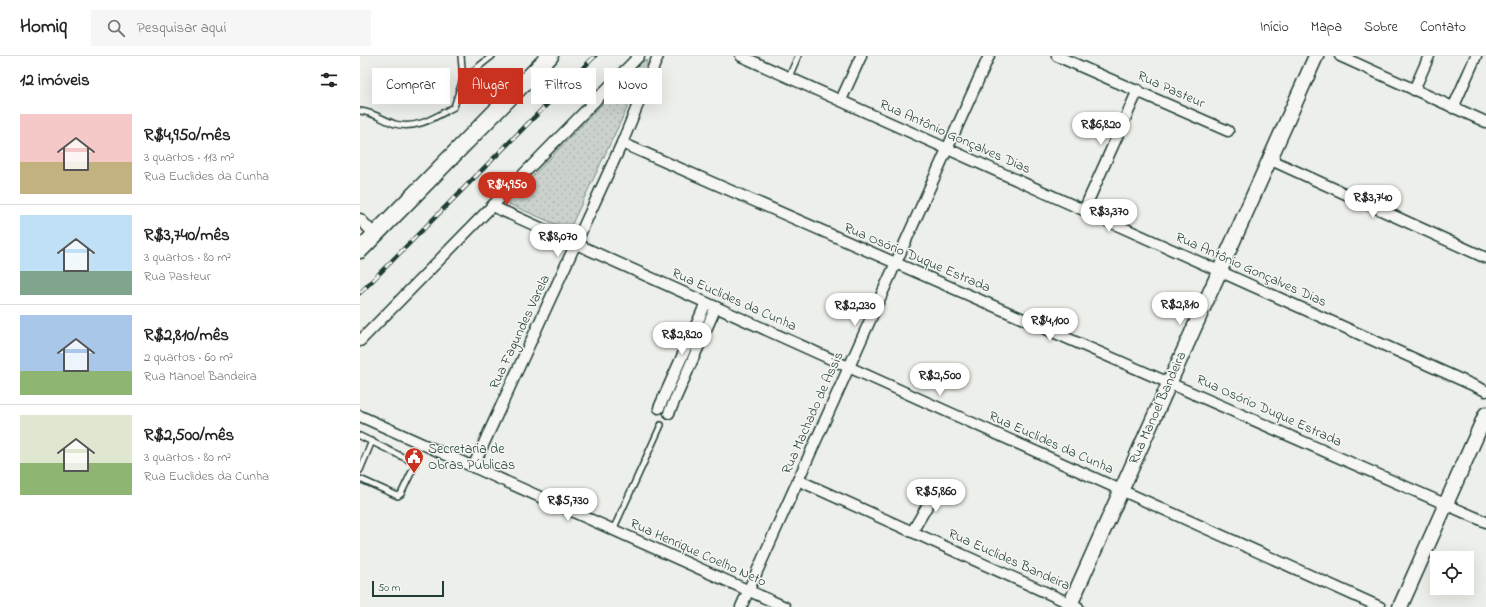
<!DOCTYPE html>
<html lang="pt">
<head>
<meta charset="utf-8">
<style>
  body { margin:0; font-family:"Indie Flower",sans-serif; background:#f6f6f6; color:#222; height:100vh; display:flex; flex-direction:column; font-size:15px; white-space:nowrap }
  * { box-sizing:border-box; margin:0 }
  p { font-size:13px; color:#767676 }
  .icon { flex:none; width:22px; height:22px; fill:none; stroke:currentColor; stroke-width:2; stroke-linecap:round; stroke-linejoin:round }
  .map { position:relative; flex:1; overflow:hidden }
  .sheet { display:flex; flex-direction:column; background:#fff; width:360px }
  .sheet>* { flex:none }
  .top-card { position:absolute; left:12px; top:12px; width:380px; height:36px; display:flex; gap:8px }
  .fabs { position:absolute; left:1070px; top:495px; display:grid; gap:8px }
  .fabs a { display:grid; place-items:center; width:44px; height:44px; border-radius:0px; background:#fff; box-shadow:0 4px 16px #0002; font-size:20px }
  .scale { position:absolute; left:12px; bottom:10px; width:72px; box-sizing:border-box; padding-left:4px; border:2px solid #1f3d34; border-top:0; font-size:11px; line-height:14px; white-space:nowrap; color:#1f3d34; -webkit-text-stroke:3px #f6f6f2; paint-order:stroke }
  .price { position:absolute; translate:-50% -34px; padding:0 9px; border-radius:14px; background:#fff; color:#222; font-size:13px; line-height:26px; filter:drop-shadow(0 1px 2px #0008) }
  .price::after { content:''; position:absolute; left:50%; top:24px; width:12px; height:9px; margin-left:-6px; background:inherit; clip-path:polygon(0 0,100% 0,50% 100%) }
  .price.on { background:#c8321e; color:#fff }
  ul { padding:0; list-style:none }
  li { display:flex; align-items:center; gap:12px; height:100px; padding:0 20px }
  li+li { border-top:1px solid #e0e0e0 }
  li span { display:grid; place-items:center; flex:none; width:112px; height:80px; border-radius:0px; color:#555 }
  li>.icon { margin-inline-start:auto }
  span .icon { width:48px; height:48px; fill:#fffc; stroke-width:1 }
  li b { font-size:17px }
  h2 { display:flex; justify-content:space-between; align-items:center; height:48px; padding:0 20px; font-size:17px }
  .tag { padding:0 14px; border-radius:0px; background:#fff; box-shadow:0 4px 16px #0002; font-size:14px; line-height:36px }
  .tag.on { background:#c8321e; color:#fff }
  header { display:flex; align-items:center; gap:24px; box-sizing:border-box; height:56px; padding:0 20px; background:#fff; border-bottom:1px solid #e0e0e0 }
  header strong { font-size:19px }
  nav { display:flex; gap:22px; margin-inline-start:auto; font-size:14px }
  .search { width:280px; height:36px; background:#f6f6f6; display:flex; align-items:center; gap:10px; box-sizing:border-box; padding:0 14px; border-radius:0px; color:#767676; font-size:15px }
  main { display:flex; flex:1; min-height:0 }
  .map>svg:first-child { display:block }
</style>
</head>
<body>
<header>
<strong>Homiq</strong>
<div class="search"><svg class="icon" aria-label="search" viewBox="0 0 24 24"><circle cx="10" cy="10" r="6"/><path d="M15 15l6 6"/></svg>Pesquisar aqui</div>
<nav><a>Início</a><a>Mapa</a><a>Sobre</a><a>Contato</a></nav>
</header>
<main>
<section class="sheet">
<h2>12 imóveis<svg class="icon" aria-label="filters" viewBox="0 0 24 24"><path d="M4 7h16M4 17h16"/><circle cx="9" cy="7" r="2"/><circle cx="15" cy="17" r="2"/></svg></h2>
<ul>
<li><span style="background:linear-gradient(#f6c9c9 60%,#c2b280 0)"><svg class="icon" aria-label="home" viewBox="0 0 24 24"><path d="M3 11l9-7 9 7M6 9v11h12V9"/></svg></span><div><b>R$4,950/mês</b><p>3 quartos · 113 m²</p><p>Rua Euclides da Cunha</p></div></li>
<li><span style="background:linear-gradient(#bfe0f5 70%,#7fa58c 0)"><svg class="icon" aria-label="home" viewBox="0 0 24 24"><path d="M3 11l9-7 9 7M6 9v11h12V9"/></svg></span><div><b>R$3,740/mês</b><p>3 quartos · 80 m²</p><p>Rua Pasteur</p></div></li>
<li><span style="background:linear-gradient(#a9c7e8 70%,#8fb573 0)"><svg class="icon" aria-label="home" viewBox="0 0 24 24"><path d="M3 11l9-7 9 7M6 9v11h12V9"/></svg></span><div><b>R$2,810/mês</b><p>2 quartos · 60 m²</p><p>Rua Manoel Bandeira</p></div></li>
<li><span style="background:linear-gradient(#dfe7d0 60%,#8fb573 0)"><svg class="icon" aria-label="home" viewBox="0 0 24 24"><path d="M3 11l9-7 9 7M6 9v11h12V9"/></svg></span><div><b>R$2,500/mês</b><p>3 quartos · 80 m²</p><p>Rua Euclides da Cunha</p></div></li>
</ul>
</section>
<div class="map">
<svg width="1126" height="551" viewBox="0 0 1126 551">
  <defs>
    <pattern id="grass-dots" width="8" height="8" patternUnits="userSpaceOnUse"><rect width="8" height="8" fill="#cbd2cc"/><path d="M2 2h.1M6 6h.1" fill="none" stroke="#aeb5b0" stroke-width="1.8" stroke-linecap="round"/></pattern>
  </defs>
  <rect width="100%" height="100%" fill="#edefea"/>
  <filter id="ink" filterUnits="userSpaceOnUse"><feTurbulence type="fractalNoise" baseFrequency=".025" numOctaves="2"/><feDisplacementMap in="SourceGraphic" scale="8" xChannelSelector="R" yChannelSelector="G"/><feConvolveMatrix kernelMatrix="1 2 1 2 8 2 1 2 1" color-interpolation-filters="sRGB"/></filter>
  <g filter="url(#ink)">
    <polygon fill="url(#grass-dots)" stroke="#758880" points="286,4 287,6 287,10 209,174 149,148 149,145 281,7"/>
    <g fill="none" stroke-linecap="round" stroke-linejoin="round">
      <defs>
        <g id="lane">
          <polyline points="429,21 438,0"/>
          <polyline points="103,23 132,0"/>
          <path d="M 0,55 C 13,56 23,64 35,68 C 57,74 75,61 94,51 L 103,23 L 101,0"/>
          <polyline points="0,380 53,406 55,409 41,438 38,440 0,423"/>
          <polyline points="0,414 12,385"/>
          <polyline points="253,474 301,369"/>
        </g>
        <g id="street">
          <polyline points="381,0 1126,335"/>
          <polyline points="697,0 868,75"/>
          <polyline points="980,0 1126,66"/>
          <polyline points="1054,34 1069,0"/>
          <polyline points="481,44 501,0"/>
          <polyline points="1093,52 1116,0"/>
          <polyline points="262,87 1126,466"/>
          <polyline points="909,103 1126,202"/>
          <polyline points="132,150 1020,551"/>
          <polyline points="724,154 778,34"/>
          <polyline points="0,163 15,179"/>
          <polyline points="0,285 279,0"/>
          <polyline points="299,352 346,247"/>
          <polyline points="309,357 356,251"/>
          <polyline points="0,360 425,551"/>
          <polyline points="113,411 262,87 298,0"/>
          <polyline points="438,424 718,551"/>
          <polyline points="552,476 573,440 590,431"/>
          <polyline points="381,551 629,0"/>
        </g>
        <g id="secondary">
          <polyline points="709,551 956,0"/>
          <polyline points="1040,551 1126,358"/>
        </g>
        <polyline id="primary" points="0,194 190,0"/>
      </defs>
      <use href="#lane" stroke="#1f3d34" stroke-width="8"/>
      <use href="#street" stroke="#1f3d34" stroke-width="13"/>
      <use href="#secondary" stroke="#1f3d34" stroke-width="17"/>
      <use href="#primary" stroke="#1f3d34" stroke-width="19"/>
      <use href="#lane" stroke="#f6f6f2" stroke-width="5"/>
      <use href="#street" stroke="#f6f6f2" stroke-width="10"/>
      <use href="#secondary" stroke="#f6f6f2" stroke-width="14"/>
      <use href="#primary" stroke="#f6f6f2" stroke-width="16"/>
      <defs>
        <polyline id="rail" points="0,237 235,0"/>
      </defs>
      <use href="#rail" stroke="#1f3d34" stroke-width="4.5"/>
      <use href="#rail" stroke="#f6f6f2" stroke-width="3" stroke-dasharray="9" stroke-linecap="butt"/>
    </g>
  </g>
  <defs>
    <symbol id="civic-pin" viewBox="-11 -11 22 30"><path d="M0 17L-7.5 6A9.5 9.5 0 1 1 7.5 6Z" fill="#c8321e" stroke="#f6f6f2"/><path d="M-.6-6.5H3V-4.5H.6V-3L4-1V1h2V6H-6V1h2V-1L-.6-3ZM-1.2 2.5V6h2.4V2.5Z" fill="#fff"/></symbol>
  </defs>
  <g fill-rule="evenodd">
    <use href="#civic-pin" x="43" y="390" width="22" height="30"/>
  </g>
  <g text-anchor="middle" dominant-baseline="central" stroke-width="3" stroke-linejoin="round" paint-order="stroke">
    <g font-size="14" fill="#1f3d34" stroke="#f6f6f2">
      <text transform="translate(811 34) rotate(24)">Rua Pasteur</text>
      <text transform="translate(595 81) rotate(24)">Rua Antônio Gonçalves Dias</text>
      <text transform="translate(557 202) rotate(23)">Rua Osório Duque Estrada</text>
      <text transform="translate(891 214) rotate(24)">Rua Antônio Gonçalves Dias</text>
      <text transform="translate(374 244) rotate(24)">Rua Euclides da Cunha</text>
      <text transform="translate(160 276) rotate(-65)">Rua Fagundes Varela</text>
      <text transform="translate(798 352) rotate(-66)">Rua Manoel Bandeira</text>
      <text transform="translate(909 355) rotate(24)">Rua Osório Duque Estrada</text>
      <text transform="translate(453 357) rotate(-66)">Rua Machado de Assis</text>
      <text transform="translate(691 387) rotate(24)">Rua Euclides da Cunha</text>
      <text transform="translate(338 497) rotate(24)">Rua Henrique Coelho Neto</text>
      <text transform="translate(649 504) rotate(24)">Rua Euclides Bandeira</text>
    </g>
    <g font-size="14" fill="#1f3d34" stroke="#f6f6f2" text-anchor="start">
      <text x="68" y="393">Secretaria de<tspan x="68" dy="16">Obras Públicas</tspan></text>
    </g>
  </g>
</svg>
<div class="fabs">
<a><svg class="icon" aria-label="locate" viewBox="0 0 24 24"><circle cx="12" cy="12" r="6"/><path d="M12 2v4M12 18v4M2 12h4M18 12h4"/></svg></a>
</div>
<div class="scale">50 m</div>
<b class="price" style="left:741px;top:90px">R$6,820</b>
<b class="price on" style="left:147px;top:150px">R$4,950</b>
<b class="price" style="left:1013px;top:163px">R$3,740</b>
<b class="price" style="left:749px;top:177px">R$3,370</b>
<b class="price" style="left:198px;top:202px">R$8,070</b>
<b class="price" style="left:820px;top:270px">R$2,810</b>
<b class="price" style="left:495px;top:271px">R$2,230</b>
<b class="price" style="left:690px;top:286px">R$4,100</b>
<b class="price" style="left:322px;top:300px">R$2,820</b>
<b class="price" style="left:580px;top:341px">R$2,500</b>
<b class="price" style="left:576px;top:457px">R$5,860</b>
<b class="price" style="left:208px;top:466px">R$5,730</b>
<div class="top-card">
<a class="tag">Comprar</a>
<a class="tag on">Alugar</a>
<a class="tag">Filtros</a>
<a class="tag">Novo</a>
</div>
</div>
</main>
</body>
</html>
